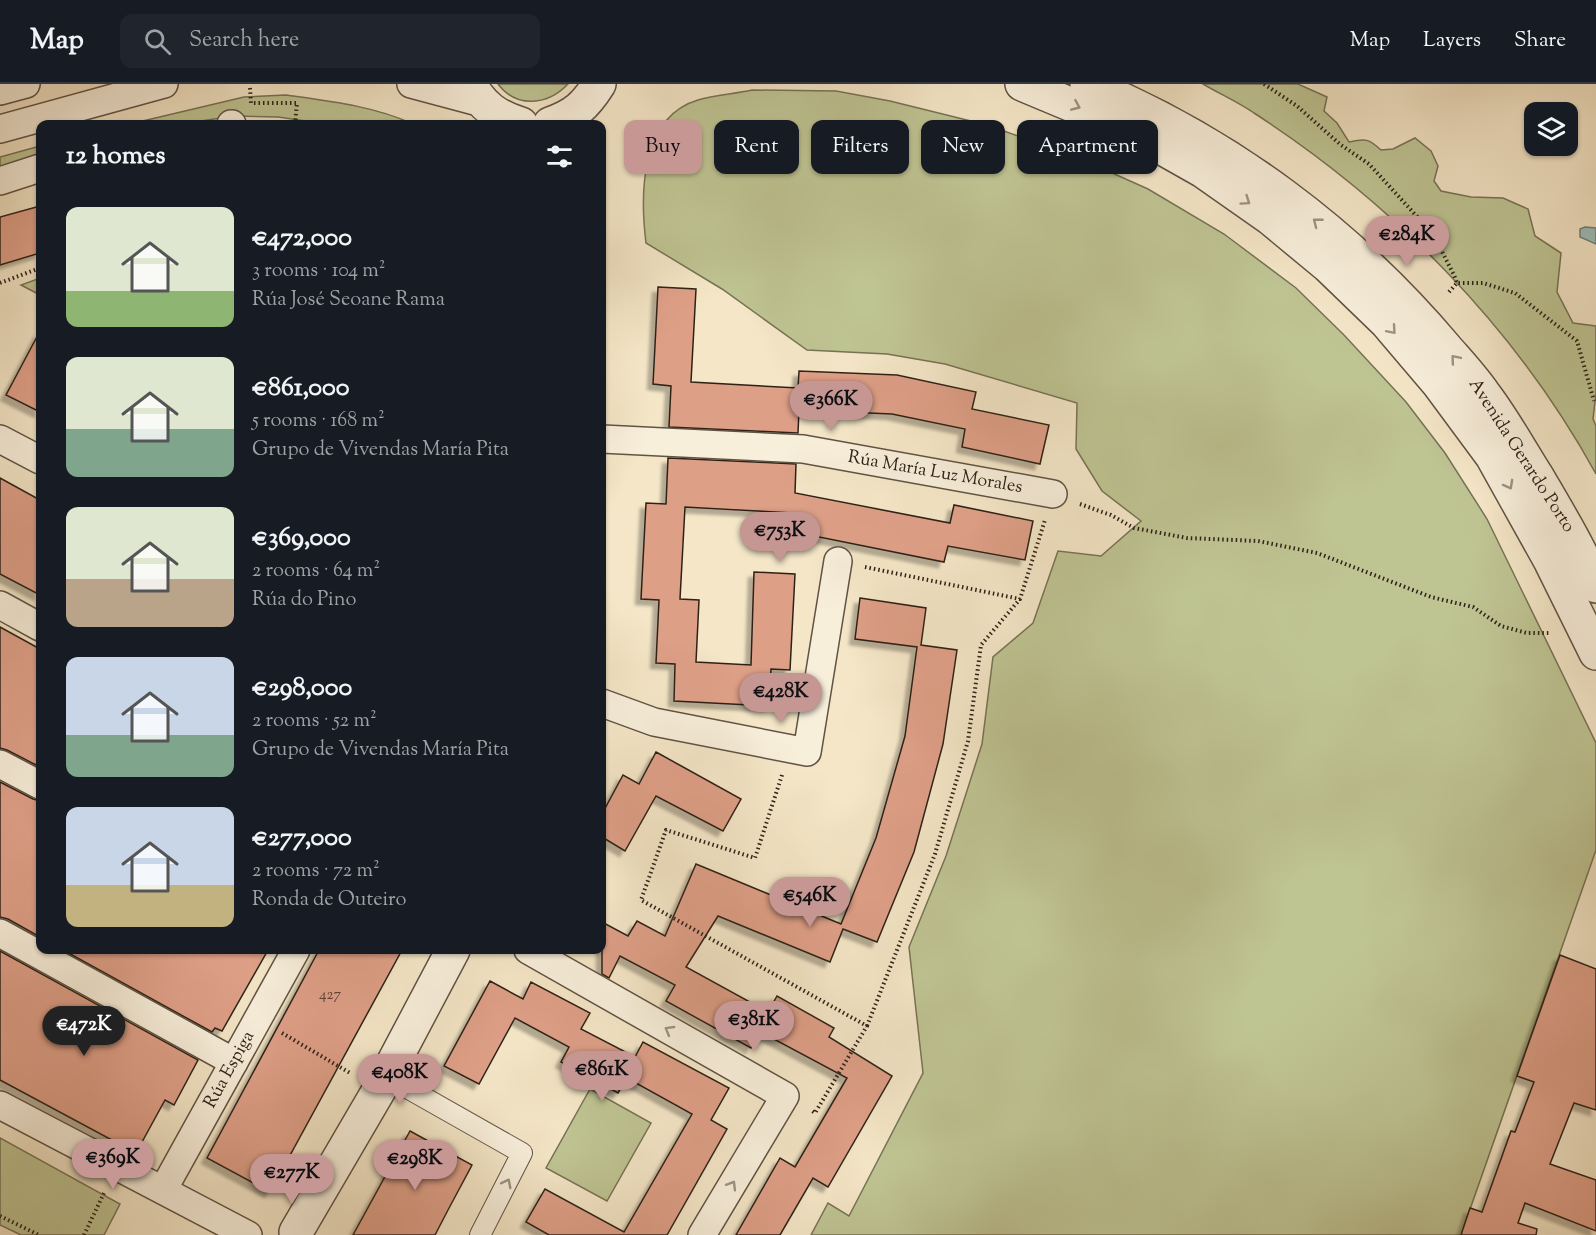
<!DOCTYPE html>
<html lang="en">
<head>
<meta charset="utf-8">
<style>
  body { margin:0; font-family:"Sorts Mill Goudy",serif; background:#20242c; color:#f1f3f6; height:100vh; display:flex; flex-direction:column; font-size:22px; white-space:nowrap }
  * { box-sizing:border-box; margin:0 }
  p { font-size:20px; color:#9ea1a6 }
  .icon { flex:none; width:33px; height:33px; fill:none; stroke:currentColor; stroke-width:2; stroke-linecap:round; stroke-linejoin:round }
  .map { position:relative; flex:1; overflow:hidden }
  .drawer { position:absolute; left:36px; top:36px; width:570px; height:834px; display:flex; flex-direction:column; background:#171b24; border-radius:12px; box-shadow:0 2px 4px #0004 }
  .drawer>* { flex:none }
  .banner { position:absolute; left:624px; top:36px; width:570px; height:54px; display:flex; gap:12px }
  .fabs { position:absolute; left:1524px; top:18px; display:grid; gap:12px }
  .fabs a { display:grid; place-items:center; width:54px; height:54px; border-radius:12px; background:#171b24; box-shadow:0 2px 4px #0004; font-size:30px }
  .price { position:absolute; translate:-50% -51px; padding:0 14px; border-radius:21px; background:#c59692; color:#111; font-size:20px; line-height:39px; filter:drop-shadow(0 2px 3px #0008) }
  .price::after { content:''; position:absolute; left:50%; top:36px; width:18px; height:14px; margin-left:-9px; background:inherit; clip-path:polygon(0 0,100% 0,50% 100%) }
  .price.on { background:#222; color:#fff }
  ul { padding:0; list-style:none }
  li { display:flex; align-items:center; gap:18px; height:150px; padding:0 30px }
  li span { display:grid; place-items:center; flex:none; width:168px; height:120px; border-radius:12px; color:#555 }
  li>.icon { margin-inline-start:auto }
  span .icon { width:72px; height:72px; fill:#fffc; stroke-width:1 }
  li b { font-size:26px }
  h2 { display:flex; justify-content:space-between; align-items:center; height:72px; padding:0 30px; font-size:26px }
  .tag { padding:0 21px; border-radius:12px; background:#171b24; box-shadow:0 2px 4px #0004; font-size:21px; line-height:54px }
  .tag.on { background:#c59692; color:#111 }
  header { display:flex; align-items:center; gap:36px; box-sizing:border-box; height:84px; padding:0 30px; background:#171b24; border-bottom:2px solid #363941 }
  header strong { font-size:28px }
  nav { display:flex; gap:33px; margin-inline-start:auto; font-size:21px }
  .search { width:420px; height:54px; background:#20242c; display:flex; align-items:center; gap:15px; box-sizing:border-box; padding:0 21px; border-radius:12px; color:#9ea1a6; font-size:22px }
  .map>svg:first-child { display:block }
</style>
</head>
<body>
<header>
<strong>Map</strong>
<div class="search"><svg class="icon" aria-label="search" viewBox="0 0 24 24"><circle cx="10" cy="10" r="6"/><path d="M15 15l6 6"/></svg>Search here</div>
<nav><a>Map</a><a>Layers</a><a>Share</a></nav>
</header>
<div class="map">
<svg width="1596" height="1151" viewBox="0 0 1596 1151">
  <defs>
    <filter id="shadow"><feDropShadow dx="-5.5" dy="5.5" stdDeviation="1.5" flood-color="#0004"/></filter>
  </defs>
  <rect width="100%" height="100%" fill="#f4e6c7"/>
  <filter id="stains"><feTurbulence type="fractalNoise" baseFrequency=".00333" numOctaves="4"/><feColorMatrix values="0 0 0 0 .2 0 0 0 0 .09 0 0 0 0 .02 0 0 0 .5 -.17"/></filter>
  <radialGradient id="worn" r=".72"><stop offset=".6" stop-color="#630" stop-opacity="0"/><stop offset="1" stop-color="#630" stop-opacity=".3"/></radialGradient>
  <g fill="#bfc493" stroke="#767356" stroke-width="1.5">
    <path d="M 498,0 L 568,0 C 548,21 517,25 498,0 Z"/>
    <path d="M 1203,0 L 1298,0 L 1327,13 L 1324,27 L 1337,39 L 1349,58 C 1366,54 1369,55 1381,66 L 1393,65 L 1415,54 L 1431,67 L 1438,82 L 1434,97 L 1441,107 L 1471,113 L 1503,114 L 1528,125 L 1535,152 L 1561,169 L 1557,208 L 1573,239 L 1596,242 L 1596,309 L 1593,335 L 1596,342 L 1596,390 C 1516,244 1393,119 1254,29 C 1238,18 1220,10 1203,0 Z"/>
    <path d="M 752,6 L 836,7 L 890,17 L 987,41 L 1072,71 L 1148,105 L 1224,150 L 1296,204 L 1344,251 L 1406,318 L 1445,369 L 1487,435 L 1596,659 L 1596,766 L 1461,1151 L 811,1151 L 828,1119 L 849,1132 L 923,989 L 909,863 L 946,772 L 982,660 L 993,573 L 1033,539 L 1058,467 L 1101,472 L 1141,437 L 1102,407 L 1076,365 L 1077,319 L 945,280 L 887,270 L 807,266 L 722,205 L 646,159 C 640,111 640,33 698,16 C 715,11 734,10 752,6 Z"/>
    <path d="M 286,11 C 329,17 374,22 413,40 L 326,40 L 278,33 L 235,32 L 180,40 L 130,40 L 244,13 Z"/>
    <polygon points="40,62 40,76 0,88 0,73"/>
    <polygon points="40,194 40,211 21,201"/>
    <polygon points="590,1005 651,1039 607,1117 546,1084"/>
    <polygon points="0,1054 120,1120 104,1151 21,1151 0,1141"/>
  </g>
  <polygon fill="#9ebebd" stroke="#71807b" stroke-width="1.5" points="1585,143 1596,144 1596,160 1580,153 1580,145"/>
  <g fill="#de9f87" stroke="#2e2219" stroke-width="1.5" filter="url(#shadow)">
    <polygon points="40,122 40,169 0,181 0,133"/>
    <polygon points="658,203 696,205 691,298 798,304 799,287 897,291 976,308 972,325 1049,341 1040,380 962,363 965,345 892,330 799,326 798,349 669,343 671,302 653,300"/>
    <polygon points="40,247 40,328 6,311"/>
    <polygon points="668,374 796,380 795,409 950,439 954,421 1033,437 1025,476 948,462 944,478 789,447 792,429 685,423 680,515 699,516 696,578 751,581 754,488 795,490 790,586 771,585 769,622 674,617 675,580 656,579 659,516 641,515 646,419 666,420"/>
    <polygon points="0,394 40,416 40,511 0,490"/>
    <polygon points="860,514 926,524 921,561 957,566 943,660 914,768 877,858 843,845 830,878 718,832 686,883 768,928 777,912 834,944 829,953 892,992 828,1103 813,1094 780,1151 736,1151 780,1074 795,1083 847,994 759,947 751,964 666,917 675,901 620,872 609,894 602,890 602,838 628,852 637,837 665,852 696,780 841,840 876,754 905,652 917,563 855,555"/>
    <polygon points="0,543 40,565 40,683 7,666 0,664"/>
    <polygon points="656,668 741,715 723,747 656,712 625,767 602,753 602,730 623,691 639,700"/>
    <polygon points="0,698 33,715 40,717 40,853 8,835 0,833"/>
    <polygon points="63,866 268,866 222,947 215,944 212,948"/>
    <polygon points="319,866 402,866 270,1108 207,1074"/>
    <polygon points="0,867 198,976 174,1021 165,1016 136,1069 0,996"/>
    <polygon points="1560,871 1596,885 1596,1026 1574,1019 1550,1080 1596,1096 1596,1147 1525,1119 1518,1139 1537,1145 1536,1151 1461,1151 1470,1124 1482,1128 1511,1047 1515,1048 1534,998 1517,992"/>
    <polygon points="490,897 523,915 531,898 590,929 581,945 635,973 643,958 729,1004 711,1036 727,1045 667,1151 549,1151 526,1138 545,1105 624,1148 692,1030 627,994 618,1009 561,978 569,963 515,934 479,1000 444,982"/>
    <polygon points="410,1047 472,1081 448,1126 435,1151 353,1151"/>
  </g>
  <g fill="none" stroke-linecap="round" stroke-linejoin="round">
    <defs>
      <polyline id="pedestrian" points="386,992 522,1069 480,1151"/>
      <g id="minor">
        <polyline points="411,0 482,19"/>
        <polyline points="0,7 26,0"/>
        <polyline points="231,40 232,40"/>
        <polyline points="0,45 164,0"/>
        <polyline points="0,97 40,84"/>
        <polyline points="0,355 40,376"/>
        <polyline points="602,355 803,365 1053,410"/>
        <polyline points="0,521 40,543"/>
        <polyline points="602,619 654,638 807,668 838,477"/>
        <polyline points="0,680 40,701"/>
        <polyline points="0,849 234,978"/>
        <polyline points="528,866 785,1012 702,1151"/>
        <polyline points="0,1021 248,1151"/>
        <polyline points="163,1106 296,866"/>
      </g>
      <g id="tertiary">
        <path d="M 470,0 C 482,22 497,33 521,40"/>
        <polyline points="1022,0 1127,44 1203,87 1270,134 1328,182 1387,239 1438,299 1492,372 1550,476 1596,569"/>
        <path d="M 1087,0 C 1227,58 1349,149 1446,264 C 1459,279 1473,294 1484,310 C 1504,336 1520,366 1538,394 C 1559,430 1579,463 1596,502"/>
        <path d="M 550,40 C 575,31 585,22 599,0"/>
        <polyline points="296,1148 379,1006 453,866"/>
      </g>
    </defs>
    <use href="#pedestrian" stroke="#605344" stroke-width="22"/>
    <use href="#minor" stroke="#605344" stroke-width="30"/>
    <use href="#tertiary" stroke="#605344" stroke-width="36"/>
    <g stroke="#2e2219" stroke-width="4" stroke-dasharray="1.5 3" stroke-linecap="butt">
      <polyline points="1264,0 1297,22 1341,61 1369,80 1433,150 1454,191 1457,199"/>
      <polyline points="250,4 251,19 297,19 295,40"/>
      <polyline points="0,199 40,184"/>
      <polyline points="1449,208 1457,199 1483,199 1515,209 1577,257 1594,317"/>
      <polyline points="1080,420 1111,431 1134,444 1187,454 1258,457 1317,469 1431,513 1473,523 1501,542 1527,549 1550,549"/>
      <polyline points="865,483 1020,515 1045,436"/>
      <polyline points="782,691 755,774 666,746 641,816 867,942 815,1029 811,1026"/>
      <polyline points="867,942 935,770 968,657 981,561 1020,515"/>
      <polyline points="282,949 350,989"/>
      <polyline points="0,1132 39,1151"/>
      <polyline points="84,1151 104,1109"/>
    </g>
    <use href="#pedestrian" stroke="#f8efdb" stroke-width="20"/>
    <use href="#minor" stroke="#f8efdb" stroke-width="27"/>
    <use href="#tertiary" stroke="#f8efdb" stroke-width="33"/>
  </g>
  <defs><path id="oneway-chevron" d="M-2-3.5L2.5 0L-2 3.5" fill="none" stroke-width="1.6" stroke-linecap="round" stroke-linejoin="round" transform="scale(1.5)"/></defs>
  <g stroke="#9d9384">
    <use href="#oneway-chevron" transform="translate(1076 22) rotate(23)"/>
    <use href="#oneway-chevron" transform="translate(1246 117) rotate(35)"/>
    <use href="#oneway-chevron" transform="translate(1317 138) rotate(-142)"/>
    <use href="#oneway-chevron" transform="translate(1392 246) rotate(49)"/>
    <use href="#oneway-chevron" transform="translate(1455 275) rotate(-130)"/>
    <use href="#oneway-chevron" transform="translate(1509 401) rotate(61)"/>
    <use href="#oneway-chevron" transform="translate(669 946) rotate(-150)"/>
    <use href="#oneway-chevron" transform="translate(507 1099) rotate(-63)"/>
    <use href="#oneway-chevron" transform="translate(732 1101) rotate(-59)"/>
  </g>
  <g text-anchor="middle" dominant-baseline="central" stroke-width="6" stroke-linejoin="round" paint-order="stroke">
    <g font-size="15" fill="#5a4134">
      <text x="330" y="911">427</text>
    </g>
    <g font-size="18" fill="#2e2219" stroke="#f8efdb">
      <text transform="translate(1521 372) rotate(57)">Avenida Gerardo Porto</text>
      <text transform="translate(935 389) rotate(10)">Rúa María Luz Morales</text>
      <text transform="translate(230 986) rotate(-61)">Rúa Espiga</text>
    </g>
  </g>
  <rect width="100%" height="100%" filter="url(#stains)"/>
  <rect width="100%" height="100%" fill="url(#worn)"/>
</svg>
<div class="fabs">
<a><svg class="icon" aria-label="layers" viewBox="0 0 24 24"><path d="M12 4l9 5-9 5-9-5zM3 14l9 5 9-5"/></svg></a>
</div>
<b class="price" style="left:1407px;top:183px">€284K</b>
<b class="price" style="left:831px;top:348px">€366K</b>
<b class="price" style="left:780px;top:479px">€753K</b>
<b class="price" style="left:781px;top:640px">€428K</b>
<b class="price" style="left:810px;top:844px">€546K</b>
<b class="price" style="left:754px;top:968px">€381K</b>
<b class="price on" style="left:84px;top:973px">€472K</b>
<b class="price" style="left:602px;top:1018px">€861K</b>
<b class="price" style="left:400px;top:1021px">€408K</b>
<b class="price" style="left:113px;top:1106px">€369K</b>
<b class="price" style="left:415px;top:1107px">€298K</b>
<b class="price" style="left:292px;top:1121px">€277K</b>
<div class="banner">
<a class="tag on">Buy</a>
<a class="tag">Rent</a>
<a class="tag">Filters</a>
<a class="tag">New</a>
<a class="tag">Apartment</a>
</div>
<section class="drawer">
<h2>12 homes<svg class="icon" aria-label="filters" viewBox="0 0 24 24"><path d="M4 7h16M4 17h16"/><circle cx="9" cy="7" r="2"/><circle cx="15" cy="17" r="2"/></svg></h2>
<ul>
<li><span style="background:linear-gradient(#dfe7d0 70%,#8fb573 0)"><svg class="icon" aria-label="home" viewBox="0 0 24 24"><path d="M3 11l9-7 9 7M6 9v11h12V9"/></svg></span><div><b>€472,000</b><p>3 rooms · 104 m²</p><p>Rúa José Seoane Rama</p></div></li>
<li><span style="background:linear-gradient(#dfe7d0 60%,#7fa58c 0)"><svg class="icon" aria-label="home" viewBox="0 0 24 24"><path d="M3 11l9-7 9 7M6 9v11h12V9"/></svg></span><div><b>€861,000</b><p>5 rooms · 168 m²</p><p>Grupo de Vivendas María Pita</p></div></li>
<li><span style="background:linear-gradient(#dfe7d0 60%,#b9a48a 0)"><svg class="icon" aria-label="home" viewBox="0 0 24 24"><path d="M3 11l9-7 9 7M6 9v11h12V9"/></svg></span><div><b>€369,000</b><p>2 rooms · 64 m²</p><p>Rúa do Pino</p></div></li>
<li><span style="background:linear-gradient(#c9d6e8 65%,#7fa58c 0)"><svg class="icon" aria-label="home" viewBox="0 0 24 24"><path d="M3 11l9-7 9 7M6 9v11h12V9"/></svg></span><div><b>€298,000</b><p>2 rooms · 52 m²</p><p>Grupo de Vivendas María Pita</p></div></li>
<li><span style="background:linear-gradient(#c9d6e8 65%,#c2b280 0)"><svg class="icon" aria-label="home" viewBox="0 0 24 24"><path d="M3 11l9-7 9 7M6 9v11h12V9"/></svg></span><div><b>€277,000</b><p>2 rooms · 72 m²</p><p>Ronda de Outeiro</p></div></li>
</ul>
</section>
</div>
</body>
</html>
